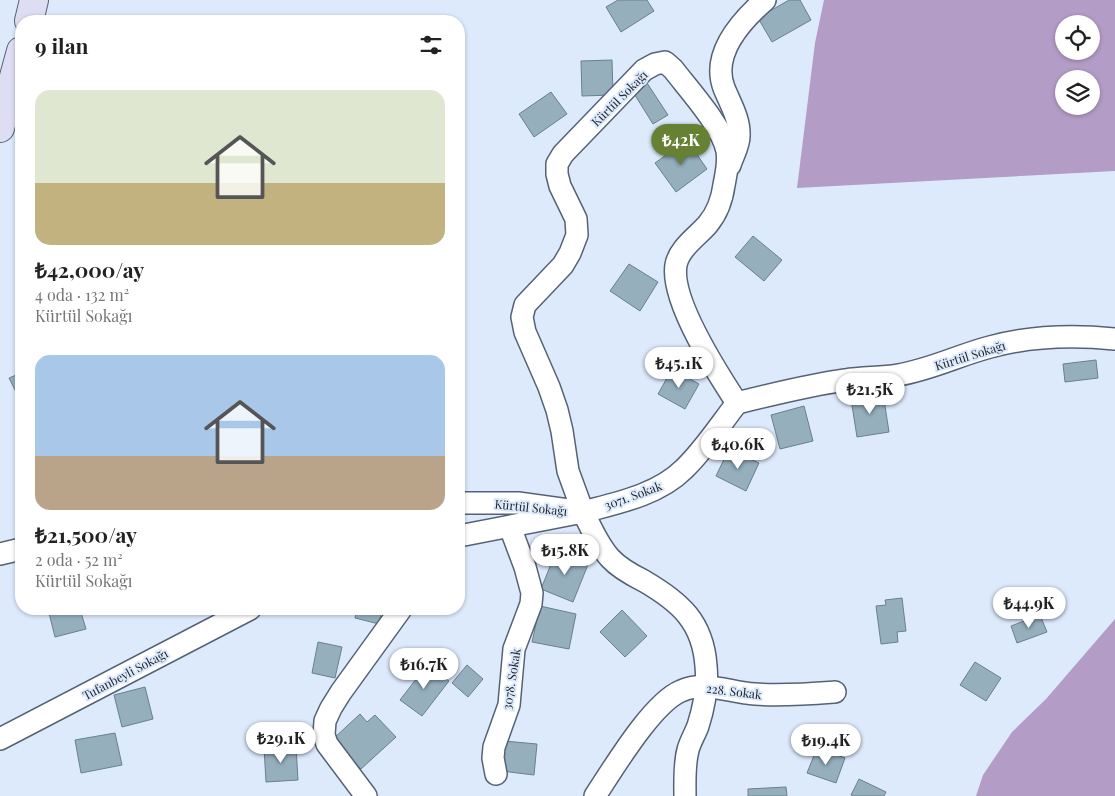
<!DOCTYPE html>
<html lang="tr">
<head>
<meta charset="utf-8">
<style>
  body { margin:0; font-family:"Playfair Display",serif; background:#f2f2f2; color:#222; height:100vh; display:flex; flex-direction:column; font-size:19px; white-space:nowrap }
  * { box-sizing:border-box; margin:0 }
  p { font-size:16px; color:#767676 }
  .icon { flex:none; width:28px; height:28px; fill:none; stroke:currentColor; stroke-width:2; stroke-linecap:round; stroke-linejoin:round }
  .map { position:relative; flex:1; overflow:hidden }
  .drawer { position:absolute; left:15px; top:15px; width:450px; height:600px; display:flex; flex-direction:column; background:#fff; border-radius:20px; box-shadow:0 1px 4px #0004 }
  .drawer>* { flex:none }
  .tools { position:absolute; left:1055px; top:15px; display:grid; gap:10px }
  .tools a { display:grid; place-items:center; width:45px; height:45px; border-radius:50%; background:#fff; box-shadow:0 1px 4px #0004; font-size:25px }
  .price { position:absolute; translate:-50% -42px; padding:0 11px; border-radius:18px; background:#fff; color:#222; font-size:16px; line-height:32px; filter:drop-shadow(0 1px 2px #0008) }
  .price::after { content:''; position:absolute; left:50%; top:30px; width:15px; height:11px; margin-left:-8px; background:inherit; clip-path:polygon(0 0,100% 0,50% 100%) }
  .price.selected { background:#678134; color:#fff }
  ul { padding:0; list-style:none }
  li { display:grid; align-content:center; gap:10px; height:265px; padding:0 20px }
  li span { display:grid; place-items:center; height:155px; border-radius:15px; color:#555 }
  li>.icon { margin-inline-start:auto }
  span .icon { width:90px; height:90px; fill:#fffc; stroke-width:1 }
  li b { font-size:21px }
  h2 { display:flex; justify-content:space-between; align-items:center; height:60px; padding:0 20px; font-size:21px }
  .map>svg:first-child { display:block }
</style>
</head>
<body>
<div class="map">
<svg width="1115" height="796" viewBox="0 0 1115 796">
  <rect width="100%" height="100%" fill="#ddeafc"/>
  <g fill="#b39cc5" fill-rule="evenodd">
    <path d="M 824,0 L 1115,0 L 1115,171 L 797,188 L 815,43 ZM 1064,24 L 1091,24 L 1091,51 L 1064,51 ZM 1064,79 L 1091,79 L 1091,106 L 1064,106 Z"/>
    <polygon points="1115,619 1115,796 976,796 983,775 1012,732 1046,699"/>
  </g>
  <g fill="#95afbd" stroke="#68818e">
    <polygon points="618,0 647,0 654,11 621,32 606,7"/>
    <polygon points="789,0 800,0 811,20 772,42 758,18"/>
    <polygon points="612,60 613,95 582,96 581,61"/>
    <polygon points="647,83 668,115 653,124 633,92"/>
    <polygon points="551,92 567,114 534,137 519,114"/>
    <polygon points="687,140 707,169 676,192 655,163"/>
    <polygon points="753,236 782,260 764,281 735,257"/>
    <polygon points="629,264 658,282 640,311 610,291"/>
    <polygon points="1096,360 1098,378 1065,382 1063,364"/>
    <polygon points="672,369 699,384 685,409 658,394"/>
    <polygon points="21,373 21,402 9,378"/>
    <polygon points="883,393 889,432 857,437 851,399"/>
    <polygon points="804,406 813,441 780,449 771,415"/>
    <polygon points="729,449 759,463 746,491 716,476"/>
    <polygon points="557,549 589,562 573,602 541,589"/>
    <polygon points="902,598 906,631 897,632 898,642 881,644 876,606 886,605 885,600"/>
    <polygon points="540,606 576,614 569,649 532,642"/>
    <polygon points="48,609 80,609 86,629 55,637"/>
    <polygon points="180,609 206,609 206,612 180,611"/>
    <polygon points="357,609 382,609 379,624 355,618"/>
    <polygon points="622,610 647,636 625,657 600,632"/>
    <polygon points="1040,615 1047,632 1017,643 1011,626"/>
    <polygon points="318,642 342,647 335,678 312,673"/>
    <polygon points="975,662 1001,678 986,701 960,685"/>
    <polygon points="427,665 449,681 422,716 400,700"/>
    <polygon points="467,665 483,679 468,697 452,683"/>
    <polygon points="145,687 153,719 122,727 114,695"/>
    <polygon points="360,714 367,722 375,715 396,737 361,769 333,739"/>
    <polygon points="115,733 122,765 81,773 75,740"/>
    <polygon points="504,741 537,744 534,775 501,771"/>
    <polygon points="296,746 298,780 266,782 264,747"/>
    <polygon points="817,748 845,758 836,783 807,773"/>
    <polygon points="859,779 886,792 884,796 854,796 851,795"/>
    <polygon points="786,787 787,796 748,796 748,789"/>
  </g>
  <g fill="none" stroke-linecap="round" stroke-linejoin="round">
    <defs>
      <g id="street">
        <path d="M 730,165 C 733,155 739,146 739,136 C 740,119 730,103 724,88 C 711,54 741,21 765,0"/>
        <path d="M 459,503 L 518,503 L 583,512 L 568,471 L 562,431 L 557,410 L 549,387 L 525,332 L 522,317 L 525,305 L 563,265 L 570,253 L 577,235 L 576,219 L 560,186 L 557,174 L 557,164 L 563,154 L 644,70 L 655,64 L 665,62 L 673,69 C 690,91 722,126 727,151 C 729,163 726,174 724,185 C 722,200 718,212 708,224 C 698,236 679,248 676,265 C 670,300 718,374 737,403 C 773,394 809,385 845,380 C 863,377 881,378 898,375 C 930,370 959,355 990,347 C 1030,336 1074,335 1115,339"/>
        <path d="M 583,512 C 617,503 658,495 684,469 C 704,450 720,425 737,403"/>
        <path d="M 459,536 L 583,512 C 591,527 598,545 610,558 C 619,568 632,575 644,581 C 680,602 703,622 706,666 C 708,686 704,707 698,726 C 695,734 690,742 688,750 C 684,765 685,781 685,796"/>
        <polyline points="0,554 21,549"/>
        <polyline points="0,739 250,609"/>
        <polyline points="496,774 493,758 494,747 509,705 514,649 531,604 532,593 525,567 510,527"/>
        <polyline points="366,796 327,744 324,735 325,721 331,708 341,692 401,609"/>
        <path d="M 595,796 C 613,769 652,703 681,691 C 706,680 730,693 755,694 C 782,696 808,694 835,692"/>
      </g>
      <g id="secondary">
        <polyline points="29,21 34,0"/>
        <polyline points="0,128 21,51"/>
      </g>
    </defs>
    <use href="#street" stroke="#556275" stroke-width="24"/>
    <use href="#secondary" stroke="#556275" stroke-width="30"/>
    <use href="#street" stroke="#fff" stroke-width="21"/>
    <use href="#secondary" stroke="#dedef2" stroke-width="28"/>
  </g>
  <g text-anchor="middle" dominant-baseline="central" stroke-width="4" stroke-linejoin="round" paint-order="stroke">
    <g font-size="12" fill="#21272f" stroke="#ddeafc">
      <text transform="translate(619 98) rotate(-45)">Kürtül Sokağı</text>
      <text transform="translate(970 355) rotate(-17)">Kürtül Sokağı</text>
      <text transform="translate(633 495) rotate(-20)">3071. Sokak</text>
      <text transform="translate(531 507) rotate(6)">Kürtül Sokağı</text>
      <text transform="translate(125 674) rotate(-28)">Tufanbeyli Sokağı</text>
      <text transform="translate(511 679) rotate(-81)">3078. Sokak</text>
      <text transform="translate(734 691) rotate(7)">228. Sokak</text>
    </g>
  </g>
</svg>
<div class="tools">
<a><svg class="icon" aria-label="locate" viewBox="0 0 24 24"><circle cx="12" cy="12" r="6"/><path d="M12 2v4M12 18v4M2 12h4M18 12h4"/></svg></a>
<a><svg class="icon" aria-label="layers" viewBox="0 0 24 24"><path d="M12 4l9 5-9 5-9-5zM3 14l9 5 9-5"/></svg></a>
</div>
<b class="price selected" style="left:681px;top:166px">₺42K</b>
<b class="price" style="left:679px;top:389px">₺45.1K</b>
<b class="price" style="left:870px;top:415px">₺21.5K</b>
<b class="price" style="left:738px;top:470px">₺40.6K</b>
<b class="price" style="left:565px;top:576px">₺15.8K</b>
<b class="price" style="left:1029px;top:629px">₺44.9K</b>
<b class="price" style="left:424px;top:690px">₺16.7K</b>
<b class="price" style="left:281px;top:764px">₺29.1K</b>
<b class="price" style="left:826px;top:766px">₺19.4K</b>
<section class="drawer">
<h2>9 ilan<svg class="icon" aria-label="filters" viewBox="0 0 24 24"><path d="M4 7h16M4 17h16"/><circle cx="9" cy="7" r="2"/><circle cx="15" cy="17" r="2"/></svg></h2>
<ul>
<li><span style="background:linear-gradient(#dfe7d0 60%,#c2b280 0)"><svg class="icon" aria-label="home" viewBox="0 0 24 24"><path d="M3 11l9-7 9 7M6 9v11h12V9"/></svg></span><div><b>₺42,000/ay</b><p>4 oda · 132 m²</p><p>Kürtül Sokağı</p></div></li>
<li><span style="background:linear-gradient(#a9c7e8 65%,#b9a48a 0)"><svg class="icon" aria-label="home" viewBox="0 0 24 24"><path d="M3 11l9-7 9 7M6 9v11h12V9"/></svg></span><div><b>₺21,500/ay</b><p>2 oda · 52 m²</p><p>Kürtül Sokağı</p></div></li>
</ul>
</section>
</div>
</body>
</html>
